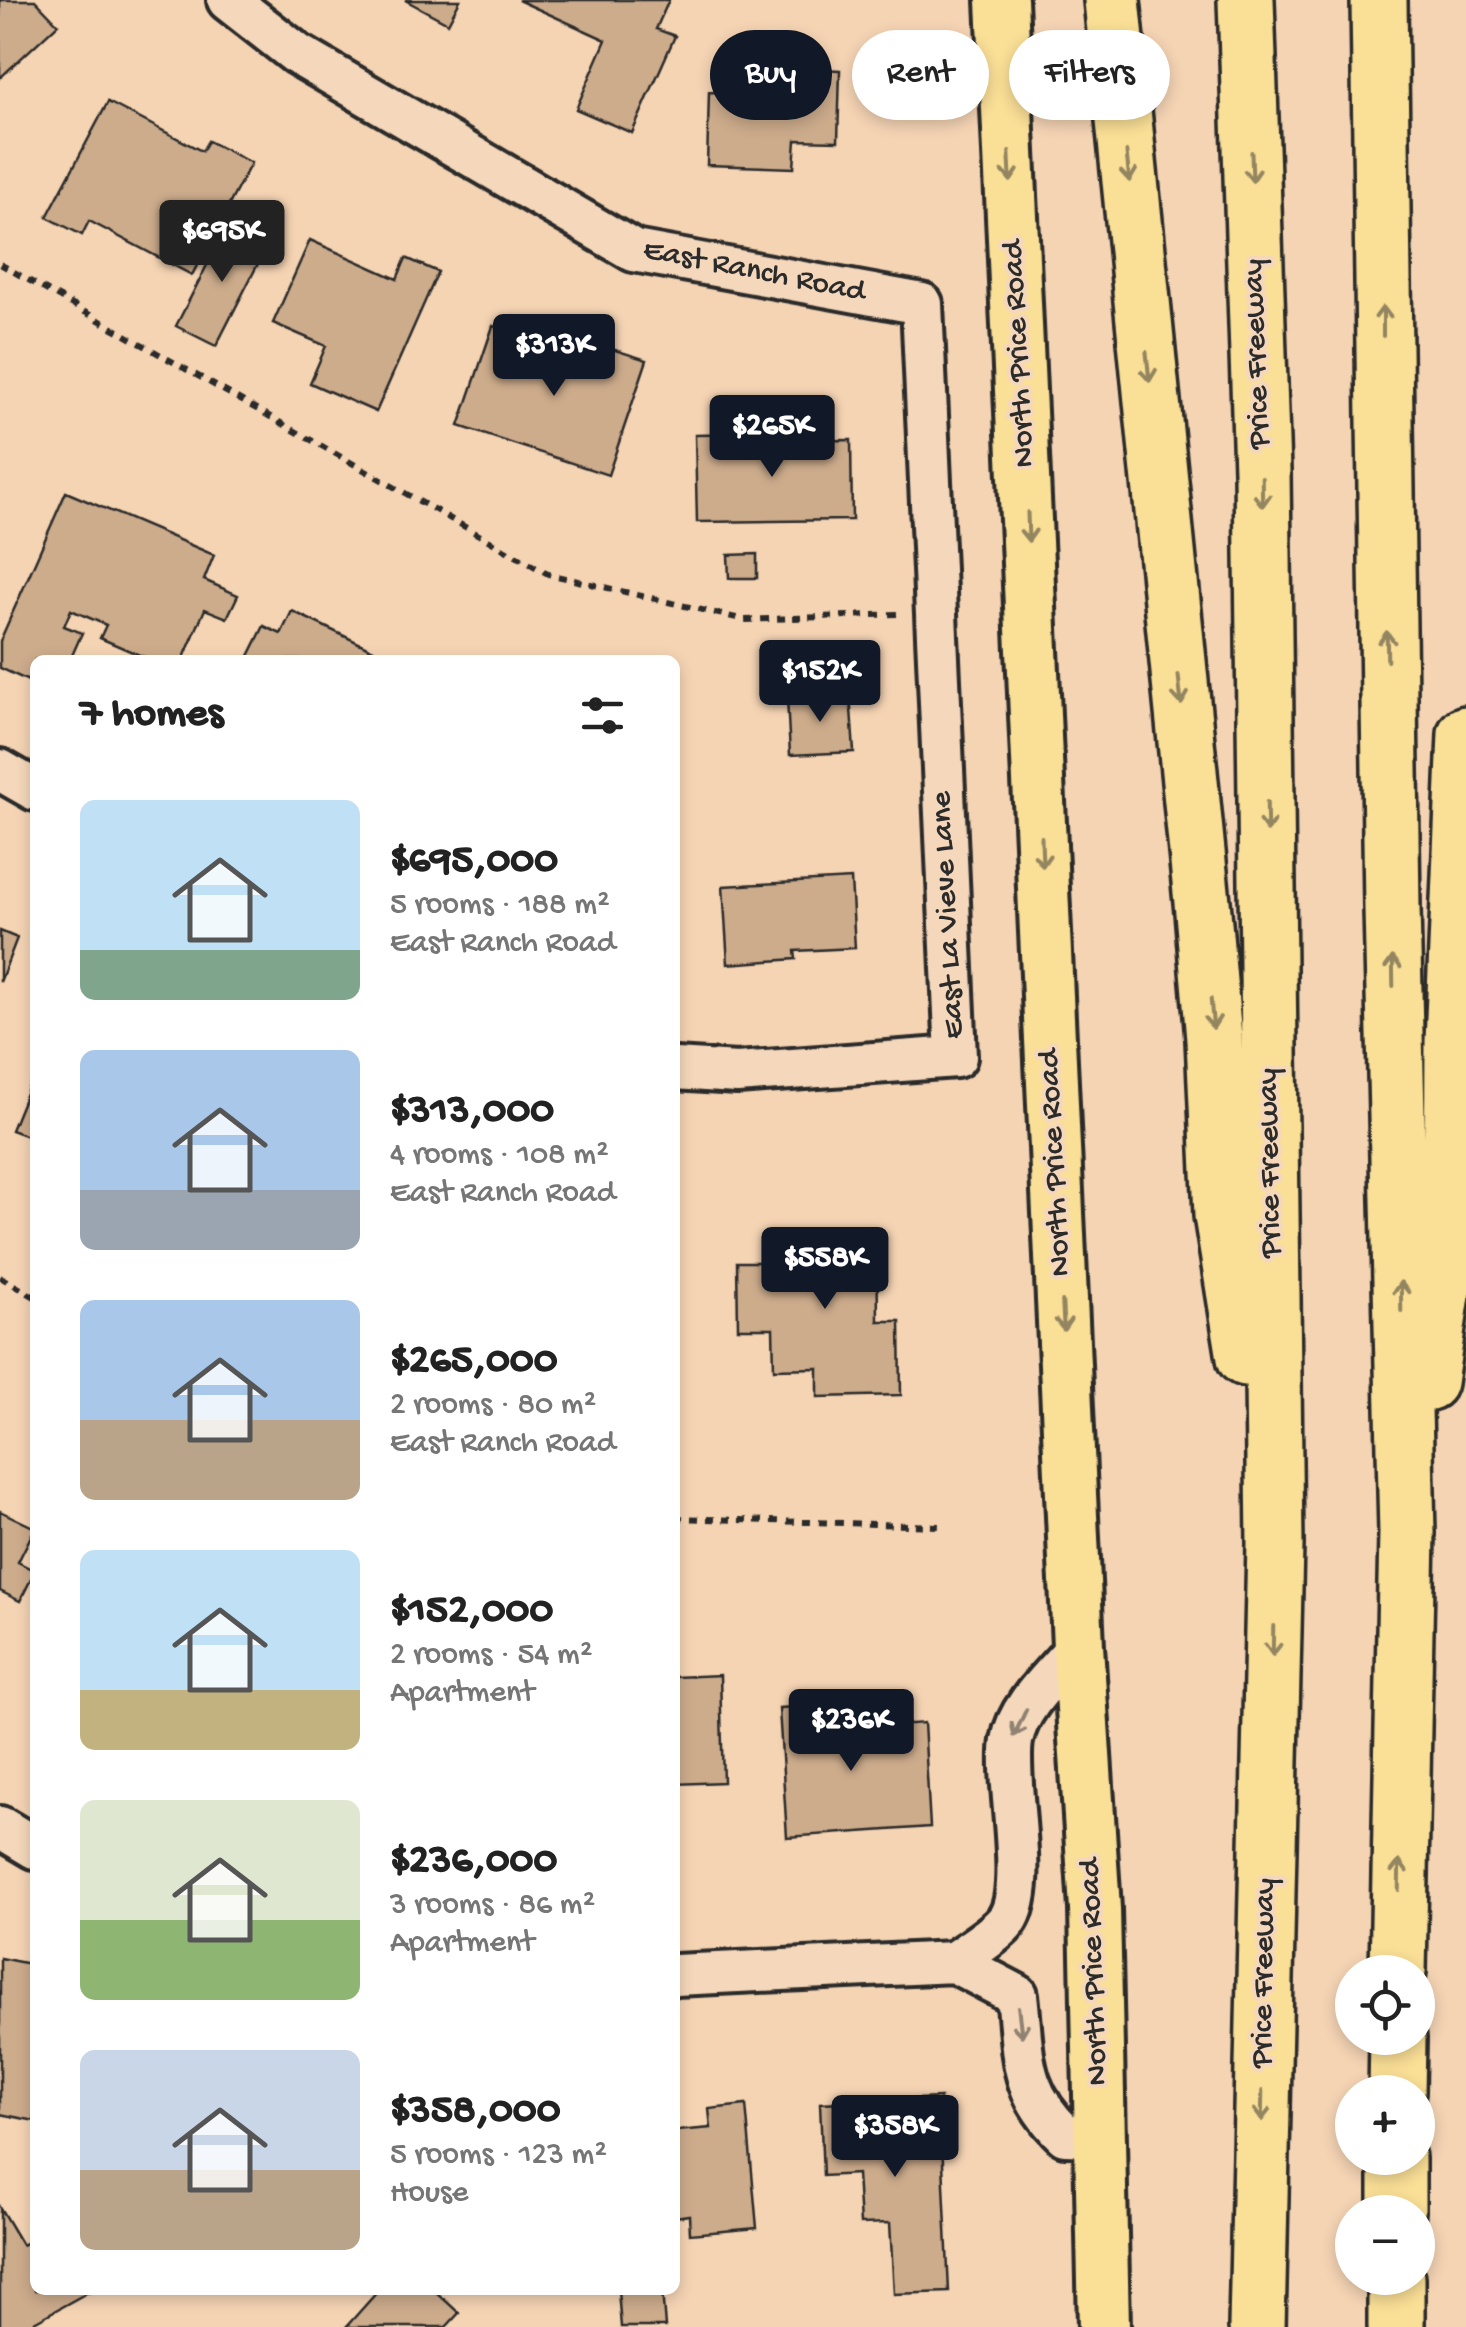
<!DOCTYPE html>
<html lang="en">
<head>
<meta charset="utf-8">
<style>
  body { margin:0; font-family:"Gochi Hand",sans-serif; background:#f2f2f2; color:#222; height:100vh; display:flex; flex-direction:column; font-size:38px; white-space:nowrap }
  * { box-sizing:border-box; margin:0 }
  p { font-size:32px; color:#767676 }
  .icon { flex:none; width:55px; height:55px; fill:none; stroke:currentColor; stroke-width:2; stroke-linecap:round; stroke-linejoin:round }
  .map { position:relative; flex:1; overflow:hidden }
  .side { position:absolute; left:30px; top:655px; width:650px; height:1640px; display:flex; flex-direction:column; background:#fff; border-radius:15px; box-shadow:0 5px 15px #0003 }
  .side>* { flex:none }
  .top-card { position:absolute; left:710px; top:30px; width:605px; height:90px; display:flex; gap:20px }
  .buttons { position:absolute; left:1335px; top:1955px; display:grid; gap:20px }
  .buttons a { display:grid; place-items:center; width:100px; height:100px; border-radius:50%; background:#fff; box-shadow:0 5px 15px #0003; font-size:50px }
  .price { position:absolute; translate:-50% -85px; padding:0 22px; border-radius:10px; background:#111827; color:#fff; font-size:32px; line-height:65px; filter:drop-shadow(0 2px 5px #0008) }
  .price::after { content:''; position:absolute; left:50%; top:60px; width:30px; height:22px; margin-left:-15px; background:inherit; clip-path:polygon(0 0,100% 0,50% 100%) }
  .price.on { background:#222; color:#fff }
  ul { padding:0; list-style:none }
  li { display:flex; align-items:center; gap:30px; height:250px; padding:0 50px }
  li span { display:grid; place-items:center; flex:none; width:280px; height:200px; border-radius:15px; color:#555 }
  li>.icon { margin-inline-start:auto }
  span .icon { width:120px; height:120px; fill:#fffc; stroke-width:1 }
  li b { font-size:42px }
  h2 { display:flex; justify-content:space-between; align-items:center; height:120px; padding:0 50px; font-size:42px }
  .pill { padding:0 35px; border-radius:45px; background:#fff; box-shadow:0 5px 15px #0003; font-size:35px; line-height:90px }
  .pill.on { background:#111827; color:#fff }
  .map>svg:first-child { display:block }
</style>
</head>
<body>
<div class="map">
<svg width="1466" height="2327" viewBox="0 0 1466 2327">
  <rect width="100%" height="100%" fill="#f5d4b4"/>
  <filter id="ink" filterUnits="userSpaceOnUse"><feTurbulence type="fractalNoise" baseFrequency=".01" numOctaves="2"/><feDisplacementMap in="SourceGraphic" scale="20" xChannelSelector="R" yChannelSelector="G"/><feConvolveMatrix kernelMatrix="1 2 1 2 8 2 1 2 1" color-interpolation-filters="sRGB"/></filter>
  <g filter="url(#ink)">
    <g fill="#cdac8c" stroke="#2b2b2b" stroke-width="2.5">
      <polygon points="0,0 35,0 58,24 0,78"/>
      <polygon points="405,0 460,0 448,23"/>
      <polygon points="518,0 669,0 656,29 675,36 632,133 576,109 606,40"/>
      <polygon points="795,68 840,70 838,141 796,140 794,168 707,165 709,92 794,94"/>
      <polygon points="108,102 202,151 208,141 251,163 192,275 89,221 82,235 47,217"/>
      <polygon points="228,224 268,244 216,346 176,326"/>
      <polygon points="310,240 397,279 406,258 438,272 376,412 310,383 326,346 273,323"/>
      <polygon points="493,326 591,359 596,344 647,360 608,475 459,426"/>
      <polygon points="755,434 755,441 851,440 852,520 697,522 695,435"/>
      <polygon points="66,492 214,555 204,580 238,595 227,618 205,609 183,660 151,660 100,638 106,625 71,610 64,626 82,633 70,660 35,660 35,684 0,668 0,641"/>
      <polygon points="757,554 757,578 729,578 728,555"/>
      <polygon points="292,611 388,657 387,660 247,660 264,626 281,634"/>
      <polygon points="850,694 854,752 790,755 787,698"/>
      <polygon points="851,879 855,948 795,951 796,959 728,964 723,886"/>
      <polygon points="0,931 17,938 0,982"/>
      <polygon points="35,1071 35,1139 11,1130"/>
      <polygon points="877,1230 878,1321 900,1321 901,1395 818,1397 818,1368 774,1369 773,1328 738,1328 737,1262 783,1262 782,1236 820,1235 819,1231"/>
      <polygon points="0,1511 35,1528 18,1562 35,1571 20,1601 0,1591"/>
      <polygon points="720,1675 723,1782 675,1784 675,1677"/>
      <polygon points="846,1704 848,1729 924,1723 930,1827 787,1837 779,1708"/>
      <polygon points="0,1958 35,1965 35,2121 0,2114"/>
      <polygon points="940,2098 949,2292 894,2294 890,2223 860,2224 857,2174 823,2176 820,2103"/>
      <polygon points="746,2105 757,2228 690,2234 689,2215 675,2217 675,2121 677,2131 711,2128 709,2109"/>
      <polygon points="0,2208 22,2245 35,2237 35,2290 92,2290 25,2327 0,2327"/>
      <polygon points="379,2290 434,2290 459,2313 446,2327 346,2327"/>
      <polygon points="618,2290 662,2290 665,2327 621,2327"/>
    </g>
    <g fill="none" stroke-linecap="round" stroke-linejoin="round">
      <defs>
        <g id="minor">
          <polyline points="228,0 297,54 634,251 922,304 956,1057 737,1073 675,1069"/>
          <polyline points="0,770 35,790"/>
          <polyline points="0,1827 35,1848"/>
          <path d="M 954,1962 C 970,1950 990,1939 1004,1924 C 1033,1894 1005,1785 1012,1741 C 1018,1705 1056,1673 1078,1646"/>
          <path d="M 675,1975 L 954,1962 L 1017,1995 C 1024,2056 1018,2090 1065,2135 L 1101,2136"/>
        </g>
        <polyline id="major" points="1002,0 1078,1646 1095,1909 1104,2327"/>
        <g id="highway">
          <polyline points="1112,0 1203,912 1214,1039 1222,1215 1245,1358"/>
          <polyline points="1246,0 1262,471 1275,1544 1257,2327"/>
          <polyline points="1379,0 1392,908 1407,1533 1398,1972"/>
          <polyline points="1429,1382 1452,1226 1453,1042 1466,734"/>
          <polyline points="1397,2092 1398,2038"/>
          <polyline points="1397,2212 1397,2158"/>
          <polyline points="1396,2327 1396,2278"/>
        </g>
      </defs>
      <use href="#minor" stroke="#2b2b2b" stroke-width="48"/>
      <use href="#major" stroke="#2b2b2b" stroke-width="58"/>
      <use href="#highway" stroke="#2b2b2b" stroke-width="62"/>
      <g stroke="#2b2b2b" stroke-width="6" stroke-dasharray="8 8" stroke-linecap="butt">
        <polyline points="0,264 548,574 745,620 898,614"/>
        <polyline points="0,1277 35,1297"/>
        <polyline points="675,1518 939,1526"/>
      </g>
      <use href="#minor" stroke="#f5d8bb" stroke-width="40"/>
      <use href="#major" stroke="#fadf96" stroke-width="50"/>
      <use href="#highway" stroke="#fadf96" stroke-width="55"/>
    </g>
    <defs><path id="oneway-shaft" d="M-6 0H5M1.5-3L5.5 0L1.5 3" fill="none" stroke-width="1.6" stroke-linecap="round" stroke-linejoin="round" transform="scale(2.5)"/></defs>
    <g stroke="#928560">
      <use href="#oneway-shaft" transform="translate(1010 167) rotate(87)"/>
      <use href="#oneway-shaft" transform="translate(1128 167) rotate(84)"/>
      <use href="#oneway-shaft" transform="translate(1252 167) rotate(88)"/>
      <use href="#oneway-shaft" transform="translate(1383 321) rotate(-90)"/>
      <use href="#oneway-shaft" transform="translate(1148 367) rotate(84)"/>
      <use href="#oneway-shaft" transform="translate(1262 492) rotate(89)"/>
      <use href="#oneway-shaft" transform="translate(1028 527) rotate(88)"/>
      <use href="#oneway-shaft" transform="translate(1387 646) rotate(-91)"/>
      <use href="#oneway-shaft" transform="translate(1180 690) rotate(84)"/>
      <use href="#oneway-shaft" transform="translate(1267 817) rotate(89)"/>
      <use href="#oneway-shaft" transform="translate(1042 852) rotate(88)"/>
      <use href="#oneway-shaft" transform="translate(1393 971) rotate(-91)"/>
      <use href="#oneway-shaft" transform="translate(1212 1014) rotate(85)"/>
      <use href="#oneway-shaft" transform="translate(1401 1296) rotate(-91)"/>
      <use href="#oneway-shaft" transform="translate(1063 1316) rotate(87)"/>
      <use href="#oneway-shaft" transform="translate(1273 1641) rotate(91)"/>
      <use href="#oneway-shaft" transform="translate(1399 1875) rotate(-89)"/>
      <use href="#oneway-shaft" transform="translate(1262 2106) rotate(91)"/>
    </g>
    <g stroke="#908273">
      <use href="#oneway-shaft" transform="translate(1020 1723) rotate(115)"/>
      <use href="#oneway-shaft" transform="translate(1020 2022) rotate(83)"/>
    </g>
  </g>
  <g text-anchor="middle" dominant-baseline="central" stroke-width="8" stroke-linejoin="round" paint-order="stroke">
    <g font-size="32" fill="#2b2b2b" stroke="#f5d8bb">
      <text transform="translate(754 272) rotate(11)">East Ranch Road</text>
      <text transform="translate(1020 354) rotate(-93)">North Price Road</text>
      <text transform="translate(1258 354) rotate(-92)">Price Freeway</text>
      <text transform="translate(949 915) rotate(-93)">East La Vieve Lane</text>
      <text transform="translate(1056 1163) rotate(-93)">North Price Road</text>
      <text transform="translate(1271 1163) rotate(-91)">Price Freeway</text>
      <text transform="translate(1095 1972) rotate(-92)">North Price Road</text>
      <text transform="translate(1265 1973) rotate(-89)">Price Freeway</text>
    </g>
  </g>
</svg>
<div class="buttons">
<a><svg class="icon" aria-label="locate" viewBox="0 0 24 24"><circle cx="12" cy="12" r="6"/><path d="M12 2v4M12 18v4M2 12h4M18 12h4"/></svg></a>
<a>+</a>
<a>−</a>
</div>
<b class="price on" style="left:222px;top:285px">$695K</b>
<b class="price" style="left:554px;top:399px">$313K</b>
<b class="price" style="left:772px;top:480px">$265K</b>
<b class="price" style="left:820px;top:725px">$152K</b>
<b class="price" style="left:825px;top:1312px">$558K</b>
<b class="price" style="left:851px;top:1774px">$236K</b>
<b class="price" style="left:895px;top:2180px">$358K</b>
<div class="top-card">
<a class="pill on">Buy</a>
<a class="pill">Rent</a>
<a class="pill">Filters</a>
</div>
<section class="side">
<h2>7 homes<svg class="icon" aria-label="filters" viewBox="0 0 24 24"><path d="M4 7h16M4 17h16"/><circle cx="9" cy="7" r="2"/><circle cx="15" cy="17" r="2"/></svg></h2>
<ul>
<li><span style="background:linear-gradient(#bfe0f5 75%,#7fa58c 0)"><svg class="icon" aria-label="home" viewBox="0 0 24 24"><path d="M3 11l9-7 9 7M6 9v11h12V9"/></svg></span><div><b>$695,000</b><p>5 rooms · 188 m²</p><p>East Ranch Road</p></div></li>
<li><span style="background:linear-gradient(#a9c7e8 70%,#9aa5b1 0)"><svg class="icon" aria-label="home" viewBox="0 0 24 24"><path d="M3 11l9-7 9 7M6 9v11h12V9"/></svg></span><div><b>$313,000</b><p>4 rooms · 108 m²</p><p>East Ranch Road</p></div></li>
<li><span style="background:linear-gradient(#a9c7e8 60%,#b9a48a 0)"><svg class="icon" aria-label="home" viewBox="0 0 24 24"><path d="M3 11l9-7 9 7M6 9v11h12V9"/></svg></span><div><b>$265,000</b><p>2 rooms · 80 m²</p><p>East Ranch Road</p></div></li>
<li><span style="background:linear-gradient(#bfe0f5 70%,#c2b280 0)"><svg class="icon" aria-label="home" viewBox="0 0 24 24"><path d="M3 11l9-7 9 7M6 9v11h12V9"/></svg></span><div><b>$152,000</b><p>2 rooms · 54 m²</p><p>Apartment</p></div></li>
<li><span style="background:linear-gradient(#dfe7d0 60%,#8fb573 0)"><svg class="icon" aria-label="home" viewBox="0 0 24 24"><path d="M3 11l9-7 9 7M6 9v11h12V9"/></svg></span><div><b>$236,000</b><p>3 rooms · 86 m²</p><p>Apartment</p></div></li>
<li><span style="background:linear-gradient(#c9d6e8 60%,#b9a48a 0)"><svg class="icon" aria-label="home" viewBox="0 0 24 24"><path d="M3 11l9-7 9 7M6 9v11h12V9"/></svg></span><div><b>$358,000</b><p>5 rooms · 123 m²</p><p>House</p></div></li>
</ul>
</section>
</div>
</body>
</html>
